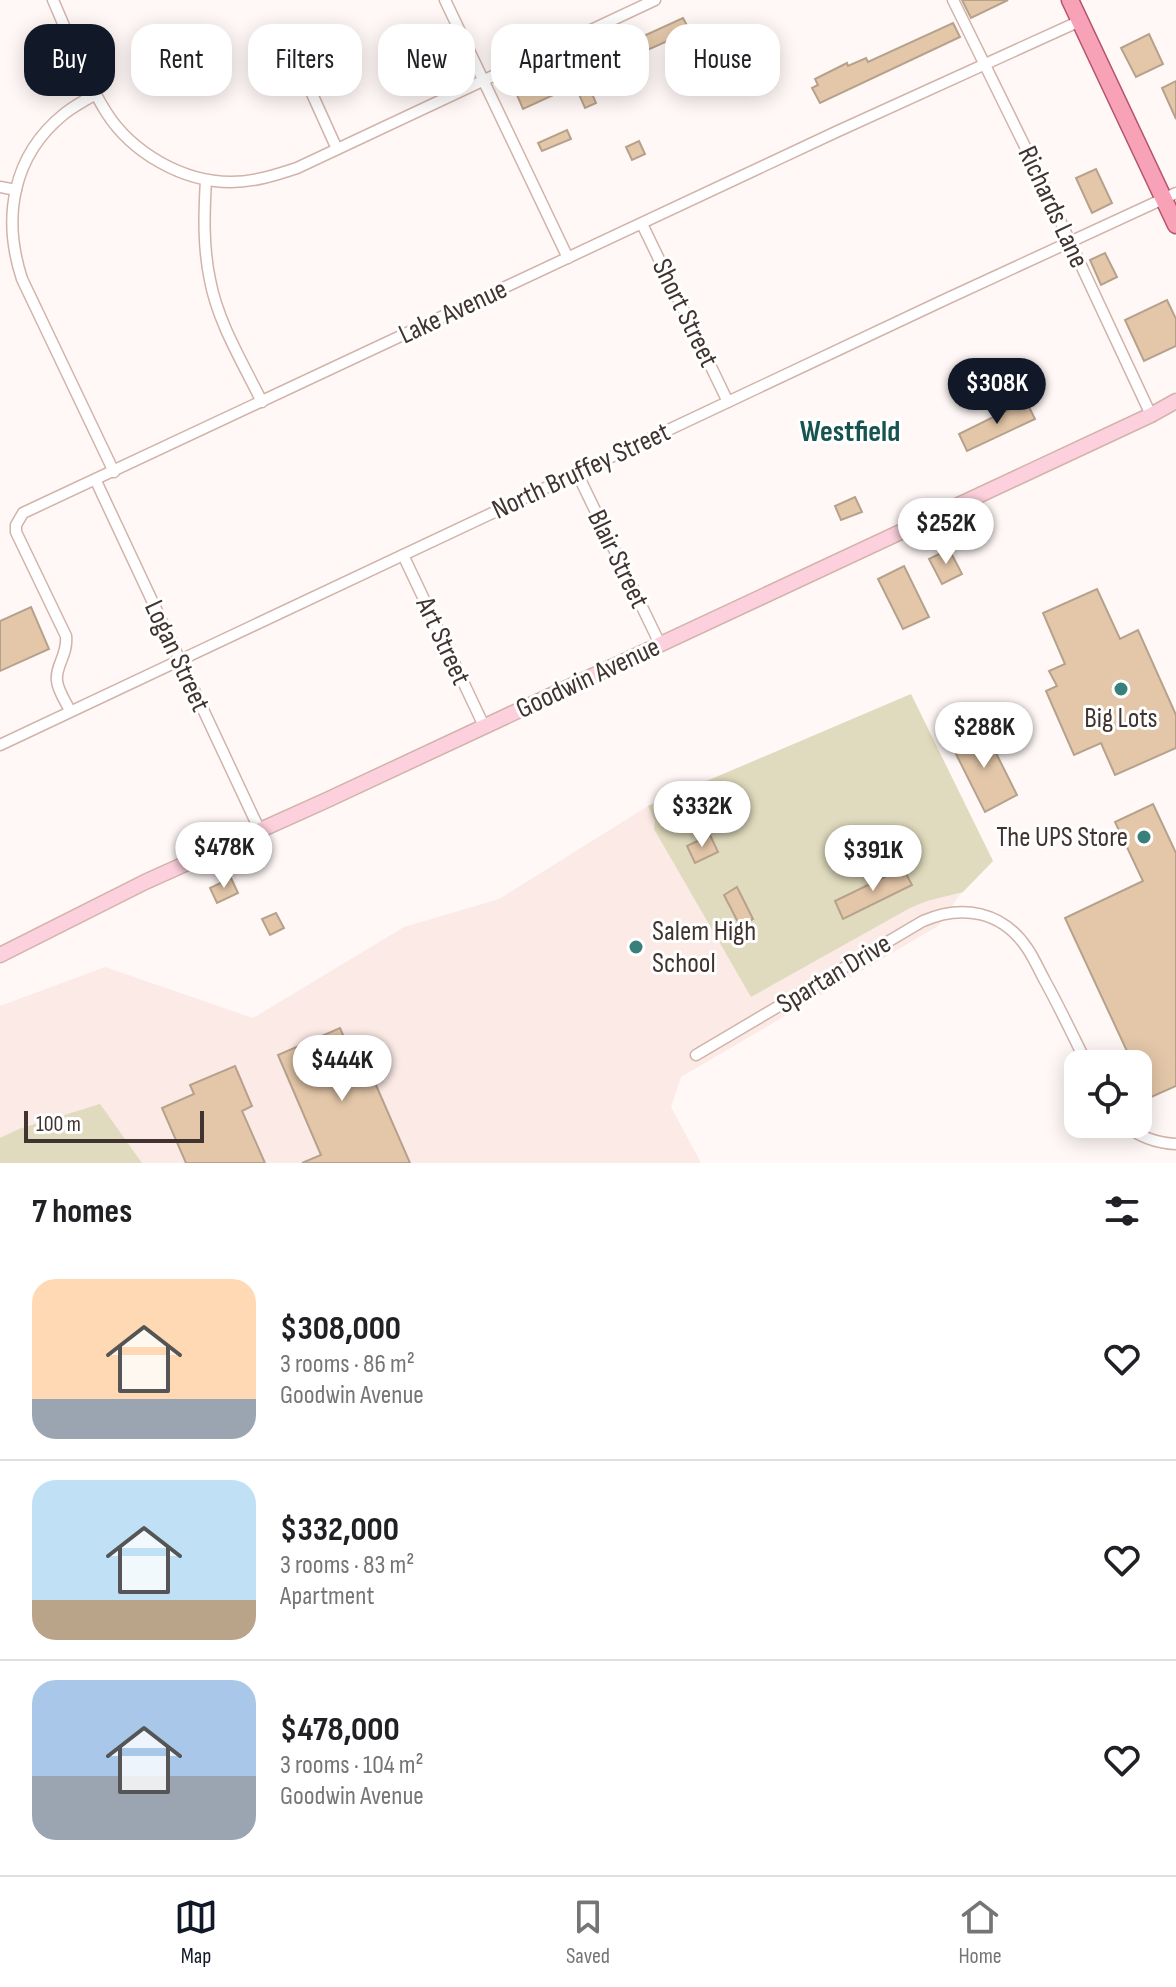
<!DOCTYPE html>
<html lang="en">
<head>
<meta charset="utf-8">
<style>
  body { margin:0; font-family:"Sofia Sans Condensed",sans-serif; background:#f2f2f2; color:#202124; height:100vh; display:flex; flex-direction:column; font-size:30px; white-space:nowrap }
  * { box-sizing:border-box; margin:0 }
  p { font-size:26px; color:#757577 }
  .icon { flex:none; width:44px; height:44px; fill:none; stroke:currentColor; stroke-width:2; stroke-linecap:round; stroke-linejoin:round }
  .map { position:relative; height:1163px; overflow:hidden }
  .panel { display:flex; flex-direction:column; background:#fff; flex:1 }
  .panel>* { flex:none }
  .top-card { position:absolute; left:24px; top:24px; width:1128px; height:72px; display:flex; gap:16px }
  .controls { position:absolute; left:1064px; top:1050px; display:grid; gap:16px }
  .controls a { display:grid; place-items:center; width:88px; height:88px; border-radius:16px; background:#fff; box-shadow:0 4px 20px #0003; font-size:40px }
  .scale { position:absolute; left:24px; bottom:20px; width:180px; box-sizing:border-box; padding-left:8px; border:4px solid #413430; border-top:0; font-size:22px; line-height:28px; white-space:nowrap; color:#413430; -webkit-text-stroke:6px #fff; paint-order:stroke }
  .price { position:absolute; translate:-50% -68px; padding:0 18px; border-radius:28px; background:#fff; color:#222; font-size:26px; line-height:52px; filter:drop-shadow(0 2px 4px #0008) }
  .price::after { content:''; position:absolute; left:50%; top:48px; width:24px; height:18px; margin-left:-12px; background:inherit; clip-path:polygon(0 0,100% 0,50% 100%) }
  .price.selected { background:#111827; color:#fff }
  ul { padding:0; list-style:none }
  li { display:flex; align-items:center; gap:24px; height:200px; padding:0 32px }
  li+li { border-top:2px solid #e0e0e0 }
  li span { display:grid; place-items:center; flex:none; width:224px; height:160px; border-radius:24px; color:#555 }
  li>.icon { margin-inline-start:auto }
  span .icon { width:96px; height:96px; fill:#fffc; stroke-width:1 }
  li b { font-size:34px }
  h2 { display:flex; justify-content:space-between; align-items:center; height:96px; padding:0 32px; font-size:34px }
  .tag { padding:0 28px; border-radius:24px; background:#fff; box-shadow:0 4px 20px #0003; font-size:28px; line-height:72px }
  .tag.selected { background:#111827; color:#fff }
  .tabs { display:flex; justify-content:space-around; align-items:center; height:112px; border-top:2px solid #e0e0e0; background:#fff; font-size:22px; color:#757577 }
  .tabs a { display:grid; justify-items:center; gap:4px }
  .tabs .selected { color:#111827 }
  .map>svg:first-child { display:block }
</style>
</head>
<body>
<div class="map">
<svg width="1176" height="1163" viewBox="0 0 1176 1163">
  <rect width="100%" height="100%" fill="#fff8f6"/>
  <polygon fill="#fbeae5" points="911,694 993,861 958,897 938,926 681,1077 671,1107 701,1163 0,1163 0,1006 105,967 253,1018 404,927 499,899 648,806"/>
  <g fill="#e0dbbe">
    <polygon points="911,694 993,861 963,892 927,901 910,908 751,997 654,829 655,821 648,806"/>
    <polygon points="100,1104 142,1163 0,1163 0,1138 19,1129"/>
  </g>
  <g fill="#e4c7a9" stroke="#b6a28c" stroke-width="2">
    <polygon points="962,0 1008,0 971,18"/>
    <polygon points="683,18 690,31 643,52 637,39"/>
    <polygon points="953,23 960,37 820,103 812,88 818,85 815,79 847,63 848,66 866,58 868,62"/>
    <polygon points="1149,34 1163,64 1136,77 1121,48"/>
    <polygon points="594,60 604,80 589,87 596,103 585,108 575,85 523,109 517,95"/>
    <polygon points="1176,81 1176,119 1162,88"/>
    <polygon points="567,130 571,139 542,151 538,143"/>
    <polygon points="639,141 645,154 632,160 626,147"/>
    <polygon points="1096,169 1112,203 1092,213 1076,178"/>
    <polygon points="1105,253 1117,277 1101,285 1090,260"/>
    <polygon points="1167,300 1176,319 1176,346 1144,361 1125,320"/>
    <polygon points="1026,401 1035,419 967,451 959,434"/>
    <polygon points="855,497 862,512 841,520 835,506"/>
    <polygon points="949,549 962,574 942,584 929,559"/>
    <polygon points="904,566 929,617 903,629 878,579"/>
    <polygon points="1097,589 1120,639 1138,630 1176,715 1176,748 1115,775 1101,743 1074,755 1046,691 1057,686 1049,671 1065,664 1043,613"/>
    <polygon points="31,607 49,649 0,671 0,621"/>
    <polygon points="984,729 1017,795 985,812 952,746"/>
    <polygon points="1153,804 1176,853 1176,1086 1149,1098 1138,1075 1138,1064 1133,1064 1065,918 1143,881 1115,822"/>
    <polygon points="710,835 718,852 695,863 687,846"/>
    <polygon points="903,868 912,885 843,919 835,901"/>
    <polygon points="231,878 238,893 217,903 210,888"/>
    <polygon points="737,887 753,919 740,926 724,895"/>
    <polygon points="276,913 284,928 270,935 262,919"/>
    <polygon points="340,1028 353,1058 362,1053 410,1163 302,1163 321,1155 278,1055"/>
    <polygon points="235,1066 252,1106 242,1111 265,1163 186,1163 162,1108 194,1094 190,1085"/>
  </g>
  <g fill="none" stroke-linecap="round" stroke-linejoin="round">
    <defs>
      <g id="street">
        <path d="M 53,0 C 69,37 85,78 106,112 C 132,153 183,182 231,182 C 254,182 276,175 297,168 L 655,0"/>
        <polyline points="445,0 568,258"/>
        <polyline points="953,0 1036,169 1151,415"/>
        <polyline points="274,35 285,43 294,54 337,149"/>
        <path d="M 96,94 C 85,100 74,106 64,114 C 12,156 2,218 22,279 L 114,472"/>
        <path d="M 206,180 C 204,214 203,247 210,280 C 218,323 243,363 262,402"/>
        <polyline points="0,187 16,190"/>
        <polyline points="642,224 728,402"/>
        <polyline points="577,473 660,644"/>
        <polyline points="96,481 260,831"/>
        <polyline points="403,555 484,726"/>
        <path d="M 70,711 C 66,702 58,691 57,681 C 55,666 68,655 66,636 L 16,532 L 16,525 L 23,513 L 836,132 L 1080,21"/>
        <polyline points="0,745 942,301 1176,193"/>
        <path d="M 696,1055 L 923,921 C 962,904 1002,911 1027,948 C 1034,958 1039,970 1045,981 C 1060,1008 1073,1036 1087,1064"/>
        <path d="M 1124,1124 C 1139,1137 1156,1143 1176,1144"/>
      </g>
      <polyline id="secondary" points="0,955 145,882 327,800 1151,415 1176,401"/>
      <polyline id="primary" points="1070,0 1176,225"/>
    </defs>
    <use href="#street" stroke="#d2b3aa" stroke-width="13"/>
    <use href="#secondary" stroke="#d2b3aa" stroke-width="17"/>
    <use href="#primary" stroke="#b5536a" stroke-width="19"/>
    <use href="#street" stroke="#fff" stroke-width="10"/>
    <use href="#secondary" stroke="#fcd0dc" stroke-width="14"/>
    <use href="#primary" stroke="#f8a2b8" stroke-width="16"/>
  </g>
  <g fill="#39807c" stroke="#fff" stroke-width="3">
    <circle cx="1121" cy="689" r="8"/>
    <circle cx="1144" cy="837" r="8"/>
    <circle cx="636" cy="947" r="8"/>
  </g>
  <g text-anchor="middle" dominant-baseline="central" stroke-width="6" stroke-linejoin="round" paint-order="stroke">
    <g font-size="28" fill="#413430" stroke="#fff">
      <text transform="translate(1053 207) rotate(65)">Richards Lane</text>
      <text transform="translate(453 312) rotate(-25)">Lake Avenue</text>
      <text transform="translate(685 313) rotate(64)">Short Street</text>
      <text transform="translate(581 471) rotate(-25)">North Bruffey Street</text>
      <text transform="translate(618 559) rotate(64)">Blair Street</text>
      <text transform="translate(443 641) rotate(65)">Art Street</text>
      <text transform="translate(177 656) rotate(65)">Logan Street</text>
      <text transform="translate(588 678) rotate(-25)">Goodwin Avenue</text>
      <text transform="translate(834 974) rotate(-31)">Spartan Drive</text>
    </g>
    <g font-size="28" fill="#413430" stroke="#fff">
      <text x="1121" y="718">Big Lots</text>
      <text x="1128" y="837" text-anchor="end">The UPS Store</text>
      <text x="652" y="931" text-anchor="start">Salem High<tspan x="652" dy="32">School</tspan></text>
    </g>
    <g font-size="30" font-weight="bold" fill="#175350" stroke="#fff">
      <text x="850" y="432">Westfield</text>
    </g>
  </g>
</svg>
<div class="controls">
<a><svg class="icon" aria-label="locate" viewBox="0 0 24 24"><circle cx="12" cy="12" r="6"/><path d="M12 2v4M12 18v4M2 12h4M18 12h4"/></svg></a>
</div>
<div class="scale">100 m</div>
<b class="price selected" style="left:997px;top:426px">$308K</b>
<b class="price" style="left:946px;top:566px">$252K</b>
<b class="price" style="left:984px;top:770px">$288K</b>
<b class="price" style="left:702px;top:849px">$332K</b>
<b class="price" style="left:224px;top:890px">$478K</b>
<b class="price" style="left:873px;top:893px">$391K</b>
<b class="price" style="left:342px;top:1103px">$444K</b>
<div class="top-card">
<a class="tag selected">Buy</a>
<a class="tag">Rent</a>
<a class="tag">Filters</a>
<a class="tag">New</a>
<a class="tag">Apartment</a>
<a class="tag">House</a>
</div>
</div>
<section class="panel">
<h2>7 homes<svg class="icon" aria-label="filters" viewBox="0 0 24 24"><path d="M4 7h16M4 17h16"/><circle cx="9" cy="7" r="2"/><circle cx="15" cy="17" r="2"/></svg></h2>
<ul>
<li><span style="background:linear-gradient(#ffd9b3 75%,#9aa5b1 0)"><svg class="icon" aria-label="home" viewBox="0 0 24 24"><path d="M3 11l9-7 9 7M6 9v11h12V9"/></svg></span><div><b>$308,000</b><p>3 rooms · 86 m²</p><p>Goodwin Avenue</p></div><svg class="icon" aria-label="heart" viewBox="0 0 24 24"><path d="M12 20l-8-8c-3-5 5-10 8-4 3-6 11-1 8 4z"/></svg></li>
<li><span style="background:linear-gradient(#bfe0f5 75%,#b9a48a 0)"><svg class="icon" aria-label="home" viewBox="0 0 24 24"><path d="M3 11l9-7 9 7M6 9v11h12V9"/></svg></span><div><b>$332,000</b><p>3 rooms · 83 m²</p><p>Apartment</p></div><svg class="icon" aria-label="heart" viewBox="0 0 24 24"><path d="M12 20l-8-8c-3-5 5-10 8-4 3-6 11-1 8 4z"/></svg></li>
<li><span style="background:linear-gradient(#a9c7e8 60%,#9aa5b1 0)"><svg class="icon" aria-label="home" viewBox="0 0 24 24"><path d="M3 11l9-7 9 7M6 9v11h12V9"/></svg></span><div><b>$478,000</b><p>3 rooms · 104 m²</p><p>Goodwin Avenue</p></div><svg class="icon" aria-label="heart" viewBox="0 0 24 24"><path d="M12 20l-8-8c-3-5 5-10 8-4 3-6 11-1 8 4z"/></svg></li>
</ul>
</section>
<nav class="tabs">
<a class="selected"><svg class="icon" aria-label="map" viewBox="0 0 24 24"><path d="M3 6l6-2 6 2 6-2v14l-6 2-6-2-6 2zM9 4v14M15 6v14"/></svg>Map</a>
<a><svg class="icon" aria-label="saved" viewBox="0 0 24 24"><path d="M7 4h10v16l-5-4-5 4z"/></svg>Saved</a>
<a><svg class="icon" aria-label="home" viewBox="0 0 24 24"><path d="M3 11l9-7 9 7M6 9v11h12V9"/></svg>Home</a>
</nav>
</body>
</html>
